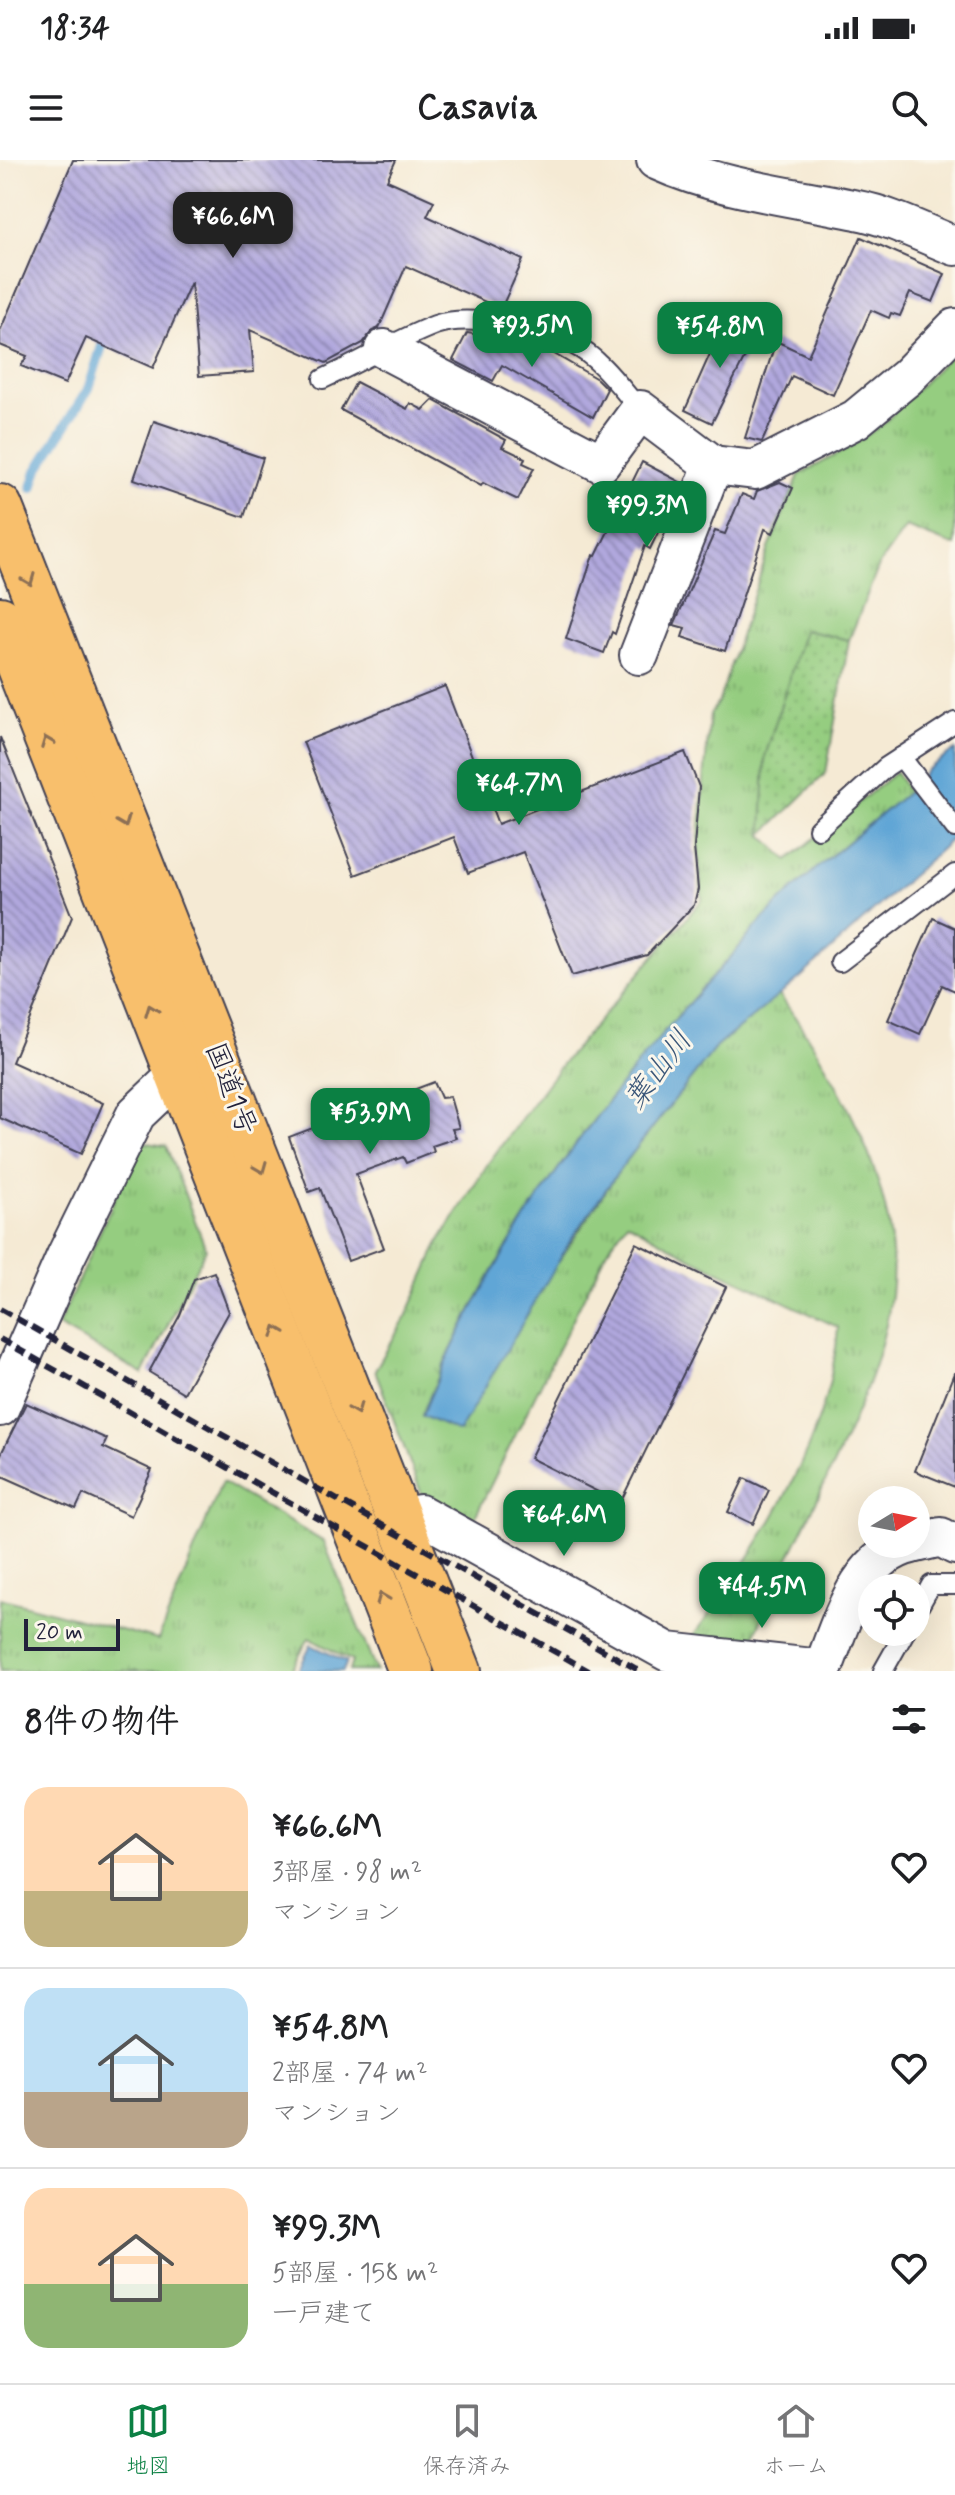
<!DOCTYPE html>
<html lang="ja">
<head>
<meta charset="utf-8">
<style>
  body { margin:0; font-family:Mynerve,"Klee One",sans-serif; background:#f2f2f2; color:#202124; height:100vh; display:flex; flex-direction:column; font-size:30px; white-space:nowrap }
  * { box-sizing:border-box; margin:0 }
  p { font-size:26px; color:#757577 }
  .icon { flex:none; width:44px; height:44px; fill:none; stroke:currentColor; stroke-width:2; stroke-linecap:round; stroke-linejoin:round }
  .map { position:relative; height:1511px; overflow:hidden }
  .side { display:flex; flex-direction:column; background:#fff; flex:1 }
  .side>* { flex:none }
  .needle { width:52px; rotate:80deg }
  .controls { position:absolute; left:858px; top:1326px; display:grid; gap:16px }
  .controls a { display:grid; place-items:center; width:72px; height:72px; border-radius:50%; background:#fff; box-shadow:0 8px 32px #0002; font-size:40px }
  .scale { position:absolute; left:24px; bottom:20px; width:96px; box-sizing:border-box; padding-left:8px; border:4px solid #22223b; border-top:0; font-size:22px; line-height:28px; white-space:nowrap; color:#22223b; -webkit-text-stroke:6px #fbf7ec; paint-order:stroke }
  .price { position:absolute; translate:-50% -68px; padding:0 18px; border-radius:16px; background:#0b8043; color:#fff; font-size:26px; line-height:52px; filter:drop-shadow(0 2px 4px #0008) }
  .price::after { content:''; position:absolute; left:50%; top:48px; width:24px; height:18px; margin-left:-12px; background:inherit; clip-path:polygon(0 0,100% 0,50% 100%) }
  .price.selected { background:#222; color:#fff }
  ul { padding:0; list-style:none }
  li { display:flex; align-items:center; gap:24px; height:200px; padding:0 24px }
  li+li { border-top:2px solid #e0e0e0 }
  li span { display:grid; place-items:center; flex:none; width:224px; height:160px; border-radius:24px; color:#555 }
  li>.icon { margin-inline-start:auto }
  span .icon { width:96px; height:96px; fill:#fffc; stroke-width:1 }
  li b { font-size:34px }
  h2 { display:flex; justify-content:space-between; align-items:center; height:96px; padding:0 24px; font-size:34px }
  .status { display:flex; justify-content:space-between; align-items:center; height:56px; padding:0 40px; background:#fff; direction:ltr }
  .status svg { height:22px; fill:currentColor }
  header { display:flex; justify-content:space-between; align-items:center; height:104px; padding:0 24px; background:#fff; font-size:36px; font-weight:700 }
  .dock { display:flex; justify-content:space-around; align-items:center; height:112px; border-top:2px solid #e0e0e0; background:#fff; font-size:22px; color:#757577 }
  .dock a { display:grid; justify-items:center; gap:4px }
  .dock .selected { color:#0b8043 }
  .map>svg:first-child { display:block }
</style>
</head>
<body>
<div class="status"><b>18:34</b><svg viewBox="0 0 49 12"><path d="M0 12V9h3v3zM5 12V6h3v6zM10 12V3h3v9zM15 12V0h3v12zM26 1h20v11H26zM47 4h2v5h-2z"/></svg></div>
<header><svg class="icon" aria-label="menu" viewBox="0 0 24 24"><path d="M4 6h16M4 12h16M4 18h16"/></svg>Casavia<svg class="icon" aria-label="search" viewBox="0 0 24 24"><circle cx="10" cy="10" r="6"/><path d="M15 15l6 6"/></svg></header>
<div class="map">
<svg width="955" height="1511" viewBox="0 0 955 1511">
  <defs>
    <pattern id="grass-tufts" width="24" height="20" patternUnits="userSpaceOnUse" patternTransform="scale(2)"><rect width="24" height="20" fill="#95cd80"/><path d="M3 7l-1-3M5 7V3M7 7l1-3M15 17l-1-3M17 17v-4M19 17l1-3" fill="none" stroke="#80b070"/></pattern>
    <pattern id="park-dots" width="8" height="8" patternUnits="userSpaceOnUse" patternTransform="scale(2)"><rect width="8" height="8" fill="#95cd80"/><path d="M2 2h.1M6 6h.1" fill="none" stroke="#80b070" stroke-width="1.8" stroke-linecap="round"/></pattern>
    <pattern id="building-back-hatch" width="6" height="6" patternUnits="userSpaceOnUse" patternTransform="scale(2)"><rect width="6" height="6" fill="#b0a7dd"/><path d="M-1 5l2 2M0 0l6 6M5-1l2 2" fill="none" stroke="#8f88b4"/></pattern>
  </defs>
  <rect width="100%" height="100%" fill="#fbf7ec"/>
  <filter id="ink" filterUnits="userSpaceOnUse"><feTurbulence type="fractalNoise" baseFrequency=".0125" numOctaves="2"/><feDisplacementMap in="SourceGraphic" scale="16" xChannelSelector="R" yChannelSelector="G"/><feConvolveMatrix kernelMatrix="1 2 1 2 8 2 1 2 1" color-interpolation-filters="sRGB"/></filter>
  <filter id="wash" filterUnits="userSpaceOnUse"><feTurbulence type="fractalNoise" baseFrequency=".006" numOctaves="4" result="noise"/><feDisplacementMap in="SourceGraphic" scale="32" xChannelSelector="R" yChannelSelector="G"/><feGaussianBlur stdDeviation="1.8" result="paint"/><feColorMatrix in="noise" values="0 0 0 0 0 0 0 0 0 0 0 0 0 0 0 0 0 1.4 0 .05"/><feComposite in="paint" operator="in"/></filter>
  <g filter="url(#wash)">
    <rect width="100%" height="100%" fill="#f5ead4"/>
    <g fill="url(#grass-tufts)" stroke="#5c785e" stroke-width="2">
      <path d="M 955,190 L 955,386 L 906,367 L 880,403 L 849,480 L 807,471 L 762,675 L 788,700 L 896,612 L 908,632 C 861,671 811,711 767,755 C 753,769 741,786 727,801 C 604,935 491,1085 422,1255 L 459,1271 L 541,1128 L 621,1008 L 716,887 L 779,834 C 836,914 904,1033 891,1135 C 883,1202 850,1269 822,1329 C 798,1381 771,1430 752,1484 L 691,1479 C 757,1392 831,1280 838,1167 L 691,1098 L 627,1062 L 606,1092 L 472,1363 L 422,1335 L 375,1210 L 407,1155 L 439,1082 L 489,1002 L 562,904 L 702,740 L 698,686 L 710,554 L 719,541 L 769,388 L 799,315 L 849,288 L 884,263 Z"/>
      <polygon points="140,982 166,986 206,1089 143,1214 58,1166"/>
      <polygon points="222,1322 324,1382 376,1511 349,1511 352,1501 309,1478 291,1511 0,1511 0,1438 158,1480"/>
    </g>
    <polygon fill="url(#park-dots)" stroke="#5c785e" stroke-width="2" points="804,470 849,480 826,613 762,675 765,597"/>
    <g fill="#60a6d6" stroke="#416488" stroke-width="2">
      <path d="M 955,590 L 955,676 L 801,817 L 716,887 L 621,1008 L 572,1078 L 459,1272 L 422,1256 C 491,1086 603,935 727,801 C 741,786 753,769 767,755 C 810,711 860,672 908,632 L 928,609 Z"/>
      <polygon points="311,1485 347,1502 343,1511 298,1511"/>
    </g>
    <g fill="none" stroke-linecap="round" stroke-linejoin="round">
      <polyline stroke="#60a6d6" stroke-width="10" points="32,328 37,311 89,228 106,173"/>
    </g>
    <g id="blocks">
      <g fill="url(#building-back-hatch)">
        <polygon points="73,0 396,0 387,20 434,41 427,56 523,100 501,149 406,106 379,168 372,171 363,183 326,203 250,170 254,212 199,216 191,122 153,208 86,178 65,224 21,206 27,196 0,185 0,171"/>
        <polygon points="861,77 945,114 933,142 910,133 900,156 891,153 889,158 871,150 833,235 792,216 762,282 745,278 776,181 808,196"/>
        <polygon points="726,158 757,173 712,263 685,250"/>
        <polygon points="467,173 537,184 597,219 607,229 593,257 502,205 493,221 453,200"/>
        <polygon points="356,222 407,249 410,243 423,250 433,240 506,280 502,287 525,298 523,303 534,308 518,340 483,323 481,326 341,250"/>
        <polygon points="154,261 263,298 244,357 134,319"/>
        <polygon points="642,302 682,323 650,389 645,386 615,474 612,472 604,493 566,479 593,395 596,396"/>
        <polygon points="780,322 793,328 773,373 765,369 725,491 682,477 685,468 674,465 715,371 725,374 742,334 754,339 757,331"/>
        <polygon points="445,526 498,664 685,592 699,627 694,687 698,729 694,745 647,795 572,816 523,692 468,713 454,677 355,715 303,582"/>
        <polygon points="0,577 72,757 12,902 103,943 81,994 0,958"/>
        <polygon points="933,758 955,768 955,831 942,825 920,874 888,860"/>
        <polygon points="434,922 441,938 450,937 459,968 452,969 456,978 432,986 434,992 406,1003 403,997 356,1014 384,1088 348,1101 320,1028 309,1032 289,977"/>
        <polygon points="636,1083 726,1127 620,1343 530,1298"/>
        <polygon points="214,1112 229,1152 184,1233 149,1212 180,1155 194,1119"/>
        <polygon points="954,1213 955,1213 955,1327 915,1311"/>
        <polygon points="26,1243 107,1279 103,1287 152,1310 131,1356 83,1334 76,1349 0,1315 0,1296"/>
        <polygon points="744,1318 769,1330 753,1364 728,1352"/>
      </g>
    </g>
  </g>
  <g filter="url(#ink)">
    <use href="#blocks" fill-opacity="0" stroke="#424052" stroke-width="2"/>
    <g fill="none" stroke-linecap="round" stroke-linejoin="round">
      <defs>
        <g id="lane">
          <path d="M 323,219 C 361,202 396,180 435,165 C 468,153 543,168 574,185 C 601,199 620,227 640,250"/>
          <polyline points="901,597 955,668"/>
          <polyline points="818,669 886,607 955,562"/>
          <polyline points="840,802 955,714"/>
          <polyline points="916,1452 931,1425 955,1425"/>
          <polyline points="883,1511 905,1472"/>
        </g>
        <g id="street">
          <path d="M 656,0 C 720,29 789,36 857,50 C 890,56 924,74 955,86"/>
          <polyline points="384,189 601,303 640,250 713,305 755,310 856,259 907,217 955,168"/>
          <polyline points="639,495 713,305"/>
          <polyline points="0,1247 66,1096 136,954 176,916 204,903"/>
          <polyline points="399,1357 420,1354 668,1492 822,1509"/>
          <polyline points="916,1383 941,1377 955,1385"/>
          <path d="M 822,1511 C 841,1464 857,1396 912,1384"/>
        </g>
        <g id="highway">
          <polyline points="0,347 459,1511"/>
          <polyline points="0,459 411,1511"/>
        </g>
      </defs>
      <use href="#lane" stroke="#424052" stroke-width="22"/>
      <use href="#street" stroke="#424052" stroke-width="42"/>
      <use href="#highway" stroke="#424052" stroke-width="48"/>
      <use href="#lane" stroke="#fff" stroke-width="18"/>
      <use href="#street" stroke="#fff" stroke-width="38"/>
      <use href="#highway" stroke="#f8bf6c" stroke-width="44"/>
      <g stroke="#22223b" stroke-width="6" stroke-dasharray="12 6" stroke-linecap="butt">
        <polyline points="0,1149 640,1511"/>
        <polyline points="0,1179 589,1511"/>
      </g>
    </g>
    <defs><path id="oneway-chevron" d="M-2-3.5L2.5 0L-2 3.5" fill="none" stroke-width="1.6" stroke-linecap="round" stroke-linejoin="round" transform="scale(2)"/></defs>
    <g stroke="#8d7054">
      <use href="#oneway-chevron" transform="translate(29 420) rotate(68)"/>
      <use href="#oneway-chevron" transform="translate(47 582) rotate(-111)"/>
      <use href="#oneway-chevron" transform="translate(124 662) rotate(68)"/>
      <use href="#oneway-chevron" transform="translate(151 850) rotate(-111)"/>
      <use href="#oneway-chevron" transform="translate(261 1008) rotate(68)"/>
      <use href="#oneway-chevron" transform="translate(277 1171) rotate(-112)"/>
      <use href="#oneway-chevron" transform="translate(356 1249) rotate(68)"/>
      <use href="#oneway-chevron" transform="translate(382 1438) rotate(-112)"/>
    </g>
  </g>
  <g text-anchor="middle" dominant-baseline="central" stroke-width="6" stroke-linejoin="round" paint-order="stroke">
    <g font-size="28" fill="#22223b" stroke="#fbf7ec">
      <text transform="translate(230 929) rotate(69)">国道1号</text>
    </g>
    <g font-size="30" font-style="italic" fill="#3b5779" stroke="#fbf7ec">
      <text transform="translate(659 910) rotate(-53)">葉山川</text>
    </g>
  </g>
</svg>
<div class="controls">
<a><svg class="needle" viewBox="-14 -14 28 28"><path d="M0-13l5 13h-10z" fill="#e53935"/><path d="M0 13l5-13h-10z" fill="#757577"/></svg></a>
<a><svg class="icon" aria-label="locate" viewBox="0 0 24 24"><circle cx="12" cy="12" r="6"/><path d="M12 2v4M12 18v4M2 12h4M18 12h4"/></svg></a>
</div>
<div class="scale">20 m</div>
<b class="price selected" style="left:233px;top:100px">¥66.6M</b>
<b class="price" style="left:532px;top:209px">¥93.5M</b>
<b class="price" style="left:720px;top:210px">¥54.8M</b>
<b class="price" style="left:647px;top:389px">¥99.3M</b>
<b class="price" style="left:519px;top:667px">¥64.7M</b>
<b class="price" style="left:370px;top:996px">¥53.9M</b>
<b class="price" style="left:564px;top:1398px">¥64.6M</b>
<b class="price" style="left:762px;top:1470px">¥44.5M</b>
</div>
<section class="side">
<h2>8件の物件<svg class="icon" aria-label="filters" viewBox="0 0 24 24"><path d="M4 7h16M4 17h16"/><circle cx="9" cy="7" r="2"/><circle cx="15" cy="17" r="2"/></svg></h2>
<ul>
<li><span style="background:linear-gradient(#ffd9b3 65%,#c2b280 0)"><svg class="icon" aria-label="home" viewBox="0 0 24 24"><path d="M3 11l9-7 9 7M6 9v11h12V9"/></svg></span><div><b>¥66.6M</b><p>3部屋 · 98 m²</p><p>マンション</p></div><svg class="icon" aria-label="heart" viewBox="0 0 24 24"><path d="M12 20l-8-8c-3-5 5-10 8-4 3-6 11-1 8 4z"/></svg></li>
<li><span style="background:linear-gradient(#bfe0f5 65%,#b9a48a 0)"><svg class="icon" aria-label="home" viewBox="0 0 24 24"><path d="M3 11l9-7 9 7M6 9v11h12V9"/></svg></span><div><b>¥54.8M</b><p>2部屋 · 74 m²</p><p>マンション</p></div><svg class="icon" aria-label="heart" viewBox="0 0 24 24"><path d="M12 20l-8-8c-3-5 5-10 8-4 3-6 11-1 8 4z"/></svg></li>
<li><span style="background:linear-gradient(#ffd9b3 60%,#8fb573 0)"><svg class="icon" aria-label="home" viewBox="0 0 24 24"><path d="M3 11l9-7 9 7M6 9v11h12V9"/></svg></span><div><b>¥99.3M</b><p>5部屋 · 158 m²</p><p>一戸建て</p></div><svg class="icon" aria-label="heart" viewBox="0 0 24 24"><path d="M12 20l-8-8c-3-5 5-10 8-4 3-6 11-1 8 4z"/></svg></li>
</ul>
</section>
<nav class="dock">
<a class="selected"><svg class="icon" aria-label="map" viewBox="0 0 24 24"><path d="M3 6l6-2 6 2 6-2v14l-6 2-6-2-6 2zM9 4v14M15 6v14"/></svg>地図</a>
<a><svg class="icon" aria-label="saved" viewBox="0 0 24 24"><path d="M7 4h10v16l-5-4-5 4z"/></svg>保存済み</a>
<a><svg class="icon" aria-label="home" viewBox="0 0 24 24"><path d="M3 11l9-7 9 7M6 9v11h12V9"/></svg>ホーム</a>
</nav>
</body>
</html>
